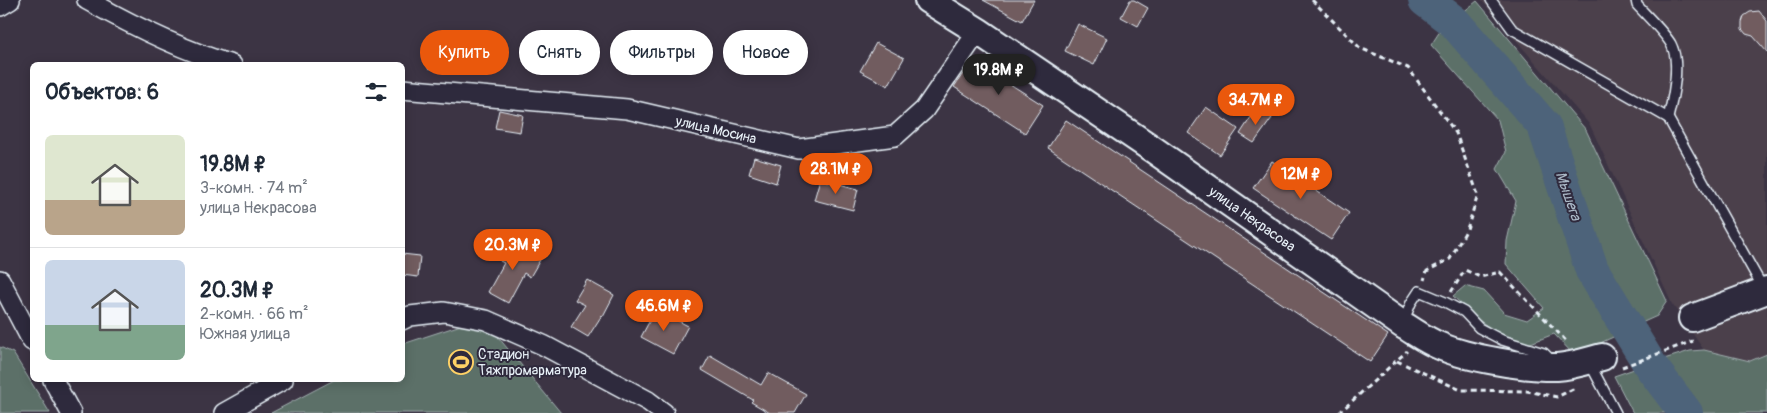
<!DOCTYPE html>
<html lang="ru">
<head>
<meta charset="utf-8">
<style>
  body { margin:0; font-family:Pangolin,sans-serif; background:#f6f6f7; color:#1f2937; height:100vh; display:flex; flex-direction:column; font-size:19px; white-space:nowrap }
  * { box-sizing:border-box; margin:0 }
  p { font-size:16px; color:#747a83 }
  .icon { flex:none; width:28px; height:28px; fill:none; stroke:currentColor; stroke-width:2; stroke-linecap:round; stroke-linejoin:round }
  .map { position:relative; flex:1; overflow:hidden }
  .sheet { position:absolute; left:30px; top:62px; width:375px; height:320px; display:flex; flex-direction:column; background:#fff; border-radius:8px; box-shadow:0 2px 12px #0003 }
  .sheet>* { flex:none }
  .guide { position:absolute; left:420px; top:30px; width:475px; height:45px; display:flex; gap:10px }
  .price { position:absolute; translate:-50% -42px; padding:0 11px; border-radius:18px; background:#ea580c; color:#fff; font-size:16px; line-height:32px; filter:drop-shadow(0 1px 2px #0008) }
  .price::after { content:''; position:absolute; left:50%; top:30px; width:15px; height:11px; margin-left:-8px; background:inherit; clip-path:polygon(0 0,100% 0,50% 100%) }
  .price.active { background:#222; color:#fff }
  ul { padding:0; list-style:none }
  li { display:flex; align-items:center; gap:15px; height:125px; padding:0 15px }
  li+li { border-top:1px solid #e0e1e3 }
  li span { display:grid; place-items:center; flex:none; width:140px; height:100px; border-radius:8px; color:#555 }
  li>.icon { margin-inline-start:auto }
  span .icon { width:60px; height:60px; fill:#fffc; stroke-width:1 }
  li b { font-size:21px }
  h2 { display:flex; justify-content:space-between; align-items:center; height:60px; padding:0 15px; font-size:21px }
  .chip { padding:0 18px; border-radius:22px; background:#fff; box-shadow:0 2px 12px #0003; font-size:18px; line-height:45px }
  .chip.active { background:#ea580c; color:#fff }
  .map>svg:first-child { display:block }
</style>
</head>
<body>
<div class="map">
<svg width="1767" height="413" viewBox="0 0 1767 413">
  <rect width="100%" height="100%" fill="#3c3444"/>
  <filter id="ink" filterUnits="userSpaceOnUse"><feTurbulence type="fractalNoise" baseFrequency=".02" numOctaves="2"/><feDisplacementMap in="SourceGraphic" scale="10" xChannelSelector="R" yChannelSelector="G"/><feConvolveMatrix kernelMatrix="1 2 1 2 8 2 1 2 1" color-interpolation-filters="sRGB"/></filter>
  <g filter="url(#ink)">
    <polygon fill="#4c404c" points="1481,0 1767,0 1767,374 1750,361 1704,350 1672,304 1590,125"/>
    <g fill="#5b6f68" stroke="#a2b0b0">
      <polygon points="1477,1 1586,130 1667,301 1657,316 1637,325 1598,262 1554,129 1457,17"/>
      <polygon points="1444,25 1487,76 1535,140 1554,200 1588,278 1622,333 1574,355 1554,334 1528,344 1511,339 1496,332 1476,318 1453,296 1465,286 1484,291 1504,313 1527,320 1544,308 1506,264 1507,241 1516,201 1497,169 1506,152 1498,120 1431,45"/>
      <polygon points="467,323 493,331 561,413 271,413 334,380 402,380 403,344"/>
      <polygon points="0,347 13,353 50,413 0,413"/>
      <polygon points="1704,350 1750,361 1767,354 1767,413 1698,413 1672,384 1664,359 1690,351"/>
      <polygon points="1637,368 1656,400 1666,413 1633,413 1614,376"/>
    </g>
    <polygon fill="#4e637a" stroke="#8c9cac" points="1664,359 1672,384 1698,413 1666,413 1656,400 1637,368"/>
    <g fill="none" stroke-linecap="round" stroke-linejoin="round">
      <path stroke="#aab8c6" stroke-width="1" d="M 1670,413 C 1669,408 1650,381 1646,374 L 1647,370 L 1661,367 L 1668,387 L 1692,413"/>
      <polyline stroke="#4e637a" stroke-width="34" points="1425,0 1454,22 1544,126 1592,270 1652,368 1686,413"/>
    </g>
    <g fill="#715b5f" stroke="#e8f1f8">
      <polygon points="983,0 1034,0 1022,21"/>
      <polygon points="1130,0 1134,0 1148,8 1138,26 1121,17"/>
      <polygon points="1759,11 1767,21 1767,52 1753,36 1746,34 1742,29 1742,22 1744,16 1750,12"/>
      <polygon points="1078,24 1107,38 1094,65 1065,51"/>
      <polygon points="465,36 503,39 501,59 464,56"/>
      <polygon points="876,43 904,58 888,86 860,71"/>
      <polygon points="431,52 448,55 446,71 428,68"/>
      <polygon points="972,60 1043,105 1025,133 954,87"/>
      <polygon points="1206,107 1238,129 1220,155 1188,133"/>
      <polygon points="1257,108 1272,118 1254,143 1240,134"/>
      <polygon points="499,110 523,115 520,132 495,128"/>
      <polygon points="1066,120 1388,335 1370,362 1048,148"/>
      <polygon points="754,157 781,165 776,183 749,174"/>
      <polygon points="1272,161 1349,213 1331,240 1253,188"/>
      <polygon points="820,179 858,189 853,210 814,200"/>
      <polygon points="510,242 541,258 530,277 524,273 508,303 488,292 504,263 500,261"/>
      <polygon points="402,254 420,256 418,277 402,275"/>
      <polygon points="587,280 614,295 603,316 602,315 588,337 571,327 585,305 575,300"/>
      <polygon points="656,309 688,326 673,354 641,337"/>
      <polygon points="710,355 761,385 768,373 806,394 795,413 770,413 751,402 753,400 702,370"/>
    </g>
    <g fill="none" stroke-linecap="round" stroke-linejoin="round">
      <defs>
        <g id="lane">
          <polyline points="1491,0 1512,29 1668,118 1763,288"/>
          <path d="M 1636,0 L 1637,5 C 1646,15 1665,33 1671,44 C 1681,63 1673,98 1668,118"/>
          <polyline points="1403,323 1411,303 1419,291 1445,302 1464,312 1479,328 1502,340 1544,353 1553,362"/>
          <polyline points="1590,364 1616,413"/>
        </g>
        <g id="street">
          <path d="M 87,0 C 133,26 181,50 232,65"/>
          <polyline points="0,6 10,0"/>
          <polyline points="402,89 627,109 799,149 895,136 924,110 978,31"/>
          <polyline points="0,280 32,341"/>
          <polyline points="402,320 410,316 444,312 486,320 543,345 648,401 664,413"/>
          <polyline points="53,380 71,413"/>
          <polyline points="224,413 283,380"/>
        </g>
        <g id="secondary">
          <path d="M 928,0 L 978,31 L 1154,150 L 1403,325 C 1415,332 1427,341 1440,346 C 1467,358 1527,368 1557,367 C 1572,366 1587,361 1602,357"/>
          <polyline points="1692,318 1767,290"/>
        </g>
      </defs>
      <use href="#lane" stroke="#e8f1f8" stroke-width="12"/>
      <use href="#street" stroke="#e8f1f8" stroke-width="22"/>
      <use href="#secondary" stroke="#e8f1f8" stroke-width="30"/>
      <g stroke="#e8f1f8" stroke-width="3" stroke-dasharray="5 4" stroke-linecap="butt">
        <polyline points="1312,0 1360,48 1408,68 1456,133 1478,195 1467,229 1450,259 1427,271 1424,280"/>
        <polyline points="1451,292 1465,270 1480,277 1500,272 1568,343"/>
        <polyline points="1397,361 1461,390 1527,391 1557,397 1575,388"/>
        <polyline points="1622,367 1693,341"/>
        <polyline points="1339,413 1407,351"/>
      </g>
      <use href="#lane" stroke="#2f2a3d" stroke-width="9"/>
      <use href="#street" stroke="#2f2a3d" stroke-width="19"/>
      <use href="#secondary" stroke="#2f2a3d" stroke-width="26"/>
    </g>
  </g>
  <defs>
    <symbol id="stadium-ring" viewBox="-11 -11 22 22"><circle r="9.5" fill="#2f2a3d" stroke="#ffd166" stroke-width="1.5"/><path d="M0-5a6.5 5 0 1 0 0 10a6.5 5 0 1 0 0-10ZM-3.5-1.8h7v3.6h-7Z" fill="#ffd166"/></symbol>
  </defs>
  <g fill-rule="evenodd">
    <use href="#stadium-ring" x="447" y="348" width="28" height="28"/>
  </g>
  <g text-anchor="middle" dominant-baseline="central" stroke-width="4" stroke-linejoin="round" paint-order="stroke">
    <g font-size="14" fill="#e8f1f8" stroke="#2f2a3d">
      <text transform="translate(716 130) rotate(13)">улица Мосина</text>
      <text transform="translate(1252 219) rotate(35)">улица Некрасова</text>
    </g>
    <g font-size="14" fill="#e8f1f8" stroke="#2f2a3d" text-anchor="start">
      <text x="478" y="354">Стадион<tspan x="478" dy="16">Тяжпромарматура</tspan></text>
    </g>
    <g font-size="15" font-style="italic" fill="#aab8c6" stroke="#2f2a3d">
      <text transform="translate(1568 196) rotate(71)">Мышега</text>
    </g>
  </g>
</svg>
<b class="price active" style="left:999px;top:96px">19.8M ₽</b>
<b class="price" style="left:1256px;top:126px">34.7M ₽</b>
<b class="price" style="left:836px;top:195px">28.1M ₽</b>
<b class="price" style="left:1301px;top:200px">12M ₽</b>
<b class="price" style="left:513px;top:271px">20.3M ₽</b>
<b class="price" style="left:664px;top:332px">46.6M ₽</b>
<div class="guide">
<a class="chip active">Купить</a>
<a class="chip">Снять</a>
<a class="chip">Фильтры</a>
<a class="chip">Новое</a>
</div>
<section class="sheet">
<h2>Объектов: 6<svg class="icon" aria-label="filters" viewBox="0 0 24 24"><path d="M4 7h16M4 17h16"/><circle cx="9" cy="7" r="2"/><circle cx="15" cy="17" r="2"/></svg></h2>
<ul>
<li><span style="background:linear-gradient(#dfe7d0 65%,#b9a48a 0)"><svg class="icon" aria-label="home" viewBox="0 0 24 24"><path d="M3 11l9-7 9 7M6 9v11h12V9"/></svg></span><div><b>19.8M ₽</b><p>3-комн. · 74 m²</p><p>улица Некрасова</p></div></li>
<li><span style="background:linear-gradient(#c9d6e8 65%,#7fa58c 0)"><svg class="icon" aria-label="home" viewBox="0 0 24 24"><path d="M3 11l9-7 9 7M6 9v11h12V9"/></svg></span><div><b>20.3M ₽</b><p>2-комн. · 66 m²</p><p>Южная улица</p></div></li>
</ul>
</section>
</div>
</body>
</html>
